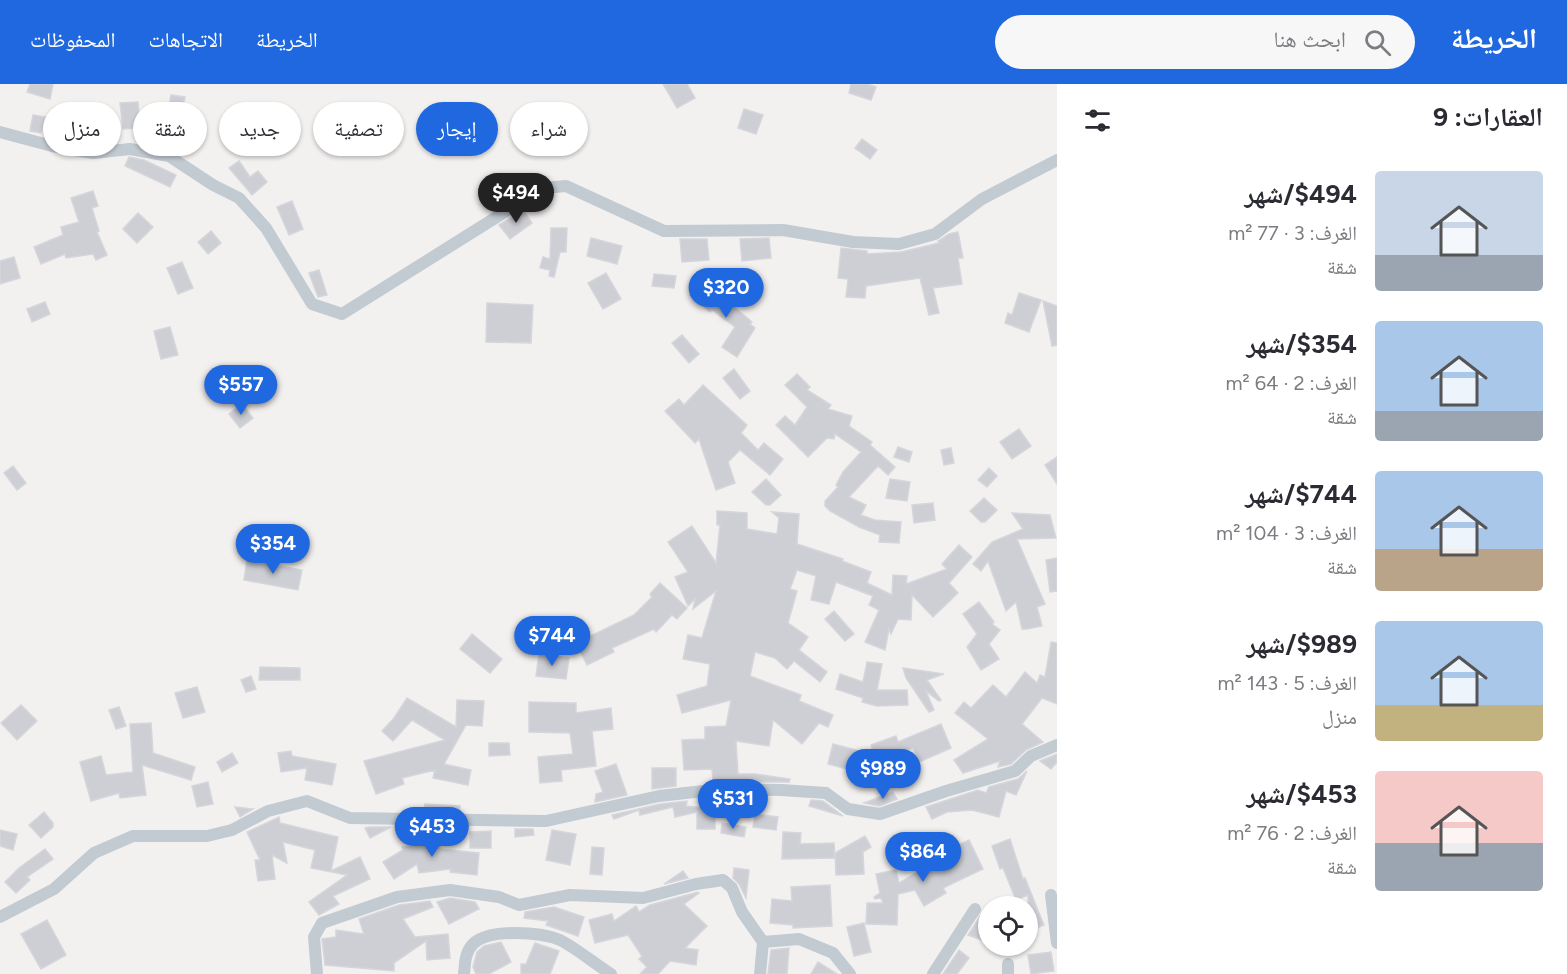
<!DOCTYPE html>
<html lang="ar">
<head>
<meta charset="utf-8">
<style>
  body { margin:0; font-family:Figtree,"Noto Naskh Arabic",sans-serif; background:#f7f7f7; color:#2b2b33; direction:rtl; height:100vh; display:flex; flex-direction:column; font-size:22px; white-space:nowrap }
  * { box-sizing:border-box; margin:0 }
  p { font-size:20px; color:#7c7c81 }
  .icon { flex:none; width:33px; height:33px; fill:none; stroke:currentColor; stroke-width:2; stroke-linecap:round; stroke-linejoin:round }
  .map { position:relative; flex:1; overflow:hidden; direction:ltr }
  .drawer { display:flex; flex-direction:column; background:#fff; width:510px }
  .drawer>* { flex:none }
  .hud { position:absolute; left:18px; top:18px; width:570px; height:54px; direction:rtl; display:flex; gap:12px }
  .tools { position:absolute; left:978px; top:812px; display:grid; gap:12px }
  .tools a { display:grid; place-items:center; width:60px; height:60px; border-radius:50%; background:#fff; box-shadow:0 2px 4px #0004; font-size:30px }
  .price { position:absolute; translate:-50% -51px; padding:0 14px; border-radius:21px; background:#1f68df; color:#fff; font-size:20px; line-height:39px; filter:drop-shadow(0 2px 3px #0008) }
  .price::after { content:''; position:absolute; left:50%; top:36px; width:18px; height:14px; margin-left:-9px; background:inherit; clip-path:polygon(0 0,100% 0,50% 100%) }
  .price.current { background:#222; color:#fff }
  ul { padding:0; list-style:none }
  li { display:flex; align-items:center; gap:18px; height:150px; padding:0 24px }
  li span { display:grid; place-items:center; flex:none; width:168px; height:120px; border-radius:6px; color:#555 }
  li>.icon { margin-inline-start:auto }
  span .icon { width:72px; height:72px; fill:#fffc; stroke-width:1 }
  li b { font-size:26px }
  h2 { display:flex; justify-content:space-between; align-items:center; height:72px; padding:0 24px; font-size:26px }
  .tag { padding:0 21px; border-radius:27px; background:#fff; box-shadow:0 2px 4px #0004; font-size:21px; line-height:54px }
  .tag.current { background:#1f68df; color:#fff }
  header { display:flex; align-items:center; gap:36px; box-sizing:border-box; height:84px; padding:0 30px; background:#1f68df; color:#fff }
  header strong { font-size:28px }
  nav { display:flex; gap:33px; margin-inline-start:auto; font-size:21px }
  .search { width:420px; height:54px; background:#f7f7f7; display:flex; align-items:center; gap:15px; box-sizing:border-box; padding:0 21px; border-radius:33px; color:#7c7c81; font-size:22px }
  main { display:flex; flex:1; min-height:0 }
  .map>svg:first-child { display:block }
</style>
</head>
<body>
<header>
<strong>الخريطة</strong>
<div class="search"><svg class="icon" aria-label="search" viewBox="0 0 24 24"><circle cx="10" cy="10" r="6"/><path d="M15 15l6 6"/></svg>ابحث هنا</div>
<nav><a>الخريطة</a><a>الاتجاهات</a><a>المحفوظات</a></nav>
</header>
<main>
<section class="drawer">
<h2>العقارات: 9<svg class="icon" aria-label="filters" viewBox="0 0 24 24"><path d="M4 7h16M4 17h16"/><circle cx="9" cy="7" r="2"/><circle cx="15" cy="17" r="2"/></svg></h2>
<ul>
<li><span style="background:linear-gradient(#c9d6e8 70%,#9aa5b1 0)"><svg class="icon" aria-label="home" viewBox="0 0 24 24"><path d="M3 11l9-7 9 7M6 9v11h12V9"/></svg></span><div><b>$494/شهر</b><p>الغرف: 3 · 77 m²</p><p>شقة</p></div></li>
<li><span style="background:linear-gradient(#a9c7e8 75%,#9aa5b1 0)"><svg class="icon" aria-label="home" viewBox="0 0 24 24"><path d="M3 11l9-7 9 7M6 9v11h12V9"/></svg></span><div><b>$354/شهر</b><p>الغرف: 2 · 64 m²</p><p>شقة</p></div></li>
<li><span style="background:linear-gradient(#a9c7e8 65%,#b9a48a 0)"><svg class="icon" aria-label="home" viewBox="0 0 24 24"><path d="M3 11l9-7 9 7M6 9v11h12V9"/></svg></span><div><b>$744/شهر</b><p>الغرف: 3 · 104 m²</p><p>شقة</p></div></li>
<li><span style="background:linear-gradient(#a9c7e8 70%,#c2b280 0)"><svg class="icon" aria-label="home" viewBox="0 0 24 24"><path d="M3 11l9-7 9 7M6 9v11h12V9"/></svg></span><div><b>$989/شهر</b><p>الغرف: 5 · 143 m²</p><p>منزل</p></div></li>
<li><span style="background:linear-gradient(#f6c9c9 60%,#9aa5b1 0)"><svg class="icon" aria-label="home" viewBox="0 0 24 24"><path d="M3 11l9-7 9 7M6 9v11h12V9"/></svg></span><div><b>$453/شهر</b><p>الغرف: 2 · 76 m²</p><p>شقة</p></div></li>
</ul>
</section>
<div class="map">
<svg width="1057" height="890" viewBox="0 0 1057 890">
  <rect width="100%" height="100%" fill="#f3f1f0"/>
  <g fill="#cecfd5" stroke="#d5d6dc" stroke-width="1.5">
    <polygon points="30,0 53,0 50,15 27,8"/>
    <polygon points="663,0 687,0 695,14 677,24"/>
    <polygon points="851,0 867,0 876,3 871,16 849,9"/>
    <polygon points="171,11 185,13 183,24 169,22"/>
    <polygon points="138,18 140,44 123,45 120,19"/>
    <polygon points="744,25 763,31 756,50 738,44"/>
    <polygon points="33,31 46,33 41,49 30,47"/>
    <polygon points="862,55 877,66 870,75 855,64"/>
    <polygon points="129,73 144,76 176,91 170,103 125,82"/>
    <polygon points="239,77 250,93 258,87 267,98 252,111 229,84"/>
    <polygon points="93,107 98,122 92,124 99,147 97,148 107,171 96,176 93,170 66,174 65,170 41,180 34,163 63,151 61,143 79,138 71,114"/>
    <polygon points="292,117 303,145 289,151 277,123"/>
    <polygon points="523,126 532,139 510,155 499,141"/>
    <polygon points="138,129 153,143 137,159 123,145"/>
    <polygon points="551,144 567,144 566,168 560,168 554,193 549,192 550,186 540,184 543,173 550,175"/>
    <polygon points="211,147 221,159 208,170 198,158"/>
    <polygon points="958,148 963,174 958,174 962,200 933,204 939,229 929,231 920,194 866,202 865,214 846,213 848,195 838,194 841,164 867,167 867,170 901,168 939,159 938,157 949,150"/>
    <polygon points="591,154 622,162 617,180 587,172"/>
    <polygon points="769,154 771,174 742,177 740,155"/>
    <polygon points="680,155 707,155 709,176 682,178"/>
    <polygon points="14,173 20,194 0,200 0,177"/>
    <polygon points="182,178 193,204 178,210 167,184"/>
    <polygon points="319,186 327,211 318,213 309,189"/>
    <polygon points="606,189 621,215 603,225 588,199"/>
    <polygon points="654,190 676,192 674,204 652,202"/>
    <polygon points="700,199 731,226 734,223 752,238 750,240 755,244 737,273 722,263 735,243 712,226 710,228 690,211"/>
    <polygon points="1019,209 1041,216 1029,248 1005,239 1008,229 1012,231"/>
    <polygon points="1043,217 1057,222 1057,261 1052,262"/>
    <polygon points="45,218 50,230 32,238 27,225"/>
    <polygon points="487,219 533,221 531,259 486,258"/>
    <polygon points="170,243 178,271 161,275 154,247"/>
    <polygon points="682,251 699,270 689,279 672,259"/>
    <polygon points="734,285 750,307 740,315 723,294"/>
    <polygon points="797,290 810,303 807,306 831,321 828,325 852,332 849,342 872,358 870,361 895,383 888,391 878,382 849,413 866,421 861,431 875,436 901,438 899,459 879,458 880,451 859,443 830,427 825,422 825,417 838,403 836,401 843,388 861,368 835,350 834,355 827,354 808,373 776,341 785,332 795,341 807,323 785,301"/>
    <polygon points="703,301 747,341 741,349 758,366 764,359 783,375 770,391 740,366 728,378 735,399 716,406 699,355 695,359 665,327 679,315 684,321"/>
    <polygon points="242,320 253,334 240,344 229,330"/>
    <polygon points="1019,345 1031,362 1012,375 1000,358"/>
    <polygon points="898,363 912,368 909,378 894,373"/>
    <polygon points="951,364 954,379 944,381 941,366"/>
    <polygon points="1057,373 1057,400 1045,381"/>
    <polygon points="13,382 26,399 17,406 4,389"/>
    <polygon points="989,384 997,392 987,403 978,396"/>
    <polygon points="766,395 781,411 770,421 766,421 752,408"/>
    <polygon points="890,395 910,398 907,417 886,414"/>
    <polygon points="984,414 997,426 985,438 981,438 970,427"/>
    <polygon points="933,419 935,436 914,439 912,421"/>
    <polygon points="717,427 747,429 747,445 777,450 779,434 772,428 799,430 797,460 843,475 842,477 871,488 867,499 892,511 893,491 907,492 906,500 947,485 942,480 959,461 972,473 949,499 958,509 933,533 912,511 911,536 898,535 891,550 889,545 885,566 865,558 879,526 869,521 873,512 836,498 829,520 811,516 816,492 797,486 790,505 797,507 788,539 808,553 799,566 827,588 820,598 794,577 787,585 775,574 755,568 750,592 801,611 799,617 833,631 828,643 819,639 802,660 773,636 769,662 736,657 738,690 755,690 790,695 789,698 713,698 712,685 684,686 682,656 705,655 705,643 726,642 731,616 682,629 677,611 707,602 710,580 683,575 688,551 702,554 716,507 693,525 695,515 688,522 675,493 688,488 668,458 692,442 716,479 720,441 717,441"/>
    <polygon points="1012,429 1050,431 1056,454 1017,455 1045,520 1037,523 1042,542 1027,545 1022,545 1016,518 1006,527 988,477 981,487 973,480 992,458 1023,445"/>
    <polygon points="1057,474 1057,507 1050,508 1046,476"/>
    <polygon points="247,476 302,486 298,506 244,496"/>
    <polygon points="660,499 687,524 677,535 672,531 656,548 654,545 612,564 614,568 587,581 576,559 634,531 652,513 650,510"/>
    <polygon points="979,518 994,538 992,540 1000,546 989,560 999,575 981,586 967,563 977,550 963,530"/>
    <polygon points="834,527 854,550 845,557 825,535"/>
    <polygon points="472,550 502,575 490,589 460,565"/>
    <polygon points="1051,558 1057,559 1057,620 1042,614 1022,640 1043,658 1026,666 1011,680 998,683 1000,677 963,689 954,676 988,655 955,629 964,618 971,624 993,601 1006,613 1025,588 1037,599 1040,591 1045,593"/>
    <polygon points="539,570 569,574 566,595 536,592"/>
    <polygon points="867,578 882,580 877,606 907,606 908,621 877,622 862,618 863,614 836,605 840,590 863,598"/>
    <polygon points="260,583 300,584 300,596 259,596"/>
    <polygon points="903,584 944,590 927,596 941,616 939,617 926,607 934,626 929,628 906,594"/>
    <polygon points="251,592 256,605 246,608 241,596"/>
    <polygon points="197,603 205,628 183,634 175,609"/>
    <polygon points="407,614 456,643 457,616 484,617 482,642 466,641 444,680 471,686 468,701 433,694 435,686 402,694 404,700 376,710 364,677 445,656 412,636 393,657 382,647 394,634"/>
    <polygon points="529,618 576,619 576,629 611,624 613,645 592,647 596,682 561,686 562,697 540,699 538,673 573,670 570,649 529,648"/>
    <polygon points="21,621 37,637 17,656 1,639"/>
    <polygon points="119,623 126,642 116,645 109,626"/>
    <polygon points="151,639 153,669 195,683 191,696 142,681 146,711 120,714 119,709 91,717 80,678 101,672 106,691 133,688 130,640"/>
    <polygon points="941,640 951,664 919,678 913,664 875,677 871,661 896,652 898,658"/>
    <polygon points="489,659 509,659 510,671 489,672"/>
    <polygon points="833,660 860,667 855,687 828,680"/>
    <polygon points="291,667 292,672 336,680 332,701 305,696 307,684 281,688 278,669"/>
    <polygon points="232,669 238,679 222,688 217,678"/>
    <polygon points="1057,670 1057,678 1051,685 1040,677"/>
    <polygon points="616,680 627,711 595,718 596,710 603,708 595,687"/>
    <polygon points="652,684 676,684 676,702 652,705"/>
    <polygon points="1027,687 1016,711 1006,707 999,733 972,726 947,728 932,735 926,723 978,706 986,709 989,703 1018,695"/>
    <polygon points="208,698 213,720 197,723 192,702"/>
    <polygon points="893,708 897,715 879,722 864,719"/>
    <polygon points="811,716 823,717 843,732 809,722"/>
    <polygon points="687,717 686,722 715,725 715,745 697,745 697,728 675,733 673,723 640,731 639,726 614,735 612,731 660,720"/>
    <polygon points="425,720 460,722 459,727 424,727"/>
    <polygon points="235,723 253,725 240,733"/>
    <polygon points="44,728 53,739 53,743 41,754 29,741"/>
    <polygon points="755,730 778,733 776,746 753,743"/>
    <polygon points="279,733 280,739 338,753 331,787 360,773 370,795 333,812 339,820 319,831 309,818 347,791 311,784 315,766 283,758 287,779 272,771 275,795 258,797 255,776 260,776 247,748"/>
    <polygon points="722,739 746,743 744,753 721,749"/>
    <polygon points="369,743 391,743 370,754 365,744"/>
    <polygon points="423,743 458,744 458,745 436,744 440,765 479,769 477,791 450,788 451,785 419,789 417,780 394,795 383,778 403,766 402,763 422,760"/>
    <polygon points="515,745 533,745 534,751 515,753"/>
    <polygon points="0,746 17,750 13,766 0,762"/>
    <polygon points="552,746 576,750 570,781 546,776"/>
    <polygon points="491,747 491,764 470,764 470,748"/>
    <polygon points="783,748 801,749 800,760 834,759 835,774 782,775"/>
    <polygon points="865,752 871,763 863,768 864,790 836,791 835,769"/>
    <polygon points="1010,755 1023,795 1025,794 1044,841 1028,847 1028,811 1016,816 1003,784 1000,785 992,762"/>
    <polygon points="969,756 983,785 943,804 946,809 924,822 915,806 898,810 897,841 866,840 867,819 883,819 881,814 875,815 874,813 880,809 876,790 896,786 899,799 933,779 931,774"/>
    <polygon points="592,763 604,764 602,791 590,790"/>
    <polygon points="45,765 53,775 27,793 30,796 16,809 5,798 19,784"/>
    <polygon points="734,784 749,786 746,814 739,800 733,794"/>
    <polygon points="683,787 688,794 664,800"/>
    <polygon points="830,801 832,842 793,844 793,841 770,839 772,815 792,817 791,803"/>
    <polygon points="698,808 699,809 684,820 707,842 685,864 698,866 696,881 670,877 658,890 640,890 647,883 639,875 642,872 628,851 595,859 589,836 612,830 614,837 636,822 639,828 650,821"/>
    <polygon points="450,814 475,818 479,825 449,840 437,818"/>
    <polygon points="430,817 433,823 403,835 415,853 448,850 450,874 427,876 426,857 394,879 394,887 325,881 322,855 336,853 336,846 364,850 359,835 399,821"/>
    <polygon points="554,823 584,833 578,852 546,841 548,837 524,834 525,828"/>
    <polygon points="982,829 988,831 988,837 982,856 968,851"/>
    <polygon points="47,836 66,871 41,885 21,850"/>
    <polygon points="864,839 871,868 854,872 847,843"/>
    <polygon points="501,858 511,878 489,890 476,890 473,883 477,868 484,862"/>
    <polygon points="535,859 559,867 550,890 521,890 521,880 526,880"/>
    <polygon points="789,864 787,890 768,890 771,866"/>
    <polygon points="959,866 969,874 957,890 943,890"/>
    <polygon points="1051,868 1054,887 1031,890 1028,871"/>
    <polygon points="818,878 837,890 811,890"/>
  </g>
  <g fill="none" stroke-linecap="round" stroke-linejoin="round">
    <g stroke="#c2cad2" stroke-width="12">
      <polyline points="0,48 52,62 93,69 130,65 169,72 213,101 239,114 266,144 312,220 342,230 543,104 566,102 664,147 783,146 853,158 899,160 935,150 982,115 1057,76"/>
      <polyline points="1051,811 1057,859"/>
      <polyline points="0,833 54,805 94,769 133,752 207,752 232,746 268,727 307,717 350,734 546,737 659,712 721,705 781,706 826,709 848,725 880,730 946,707 1015,687 1031,672 1057,661"/>
      <polyline points="763,858 799,855 833,869 850,890"/>
      <polyline points="317,890 314,853 322,839 397,813 450,806 499,813 519,821 570,811 643,814 696,800 723,796 732,804 742,828 763,858 760,890"/>
      <path d="M 464,890 C 465,879 465,868 473,860 C 489,844 541,848 560,856 C 576,864 595,880 611,890"/>
      <polyline points="933,890 975,825"/>
      <polyline points="1008,890 1008,880"/>
    </g>
  </g>
</svg>
<div class="tools">
<a><svg class="icon" aria-label="locate" viewBox="0 0 24 24"><circle cx="12" cy="12" r="6"/><path d="M12 2v4M12 18v4M2 12h4M18 12h4"/></svg></a>
</div>
<b class="price current" style="left:516px;top:140px">$494</b>
<b class="price" style="left:726px;top:235px">$320</b>
<b class="price" style="left:241px;top:332px">$557</b>
<b class="price" style="left:273px;top:491px">$354</b>
<b class="price" style="left:552px;top:583px">$744</b>
<b class="price" style="left:883px;top:716px">$989</b>
<b class="price" style="left:733px;top:746px">$531</b>
<b class="price" style="left:432px;top:774px">$453</b>
<b class="price" style="left:923px;top:799px">$864</b>
<div class="hud">
<a class="tag">شراء</a>
<a class="tag current">إيجار</a>
<a class="tag">تصفية</a>
<a class="tag">جديد</a>
<a class="tag">شقة</a>
<a class="tag">منزل</a>
</div>
</div>
</main>
</body>
</html>
